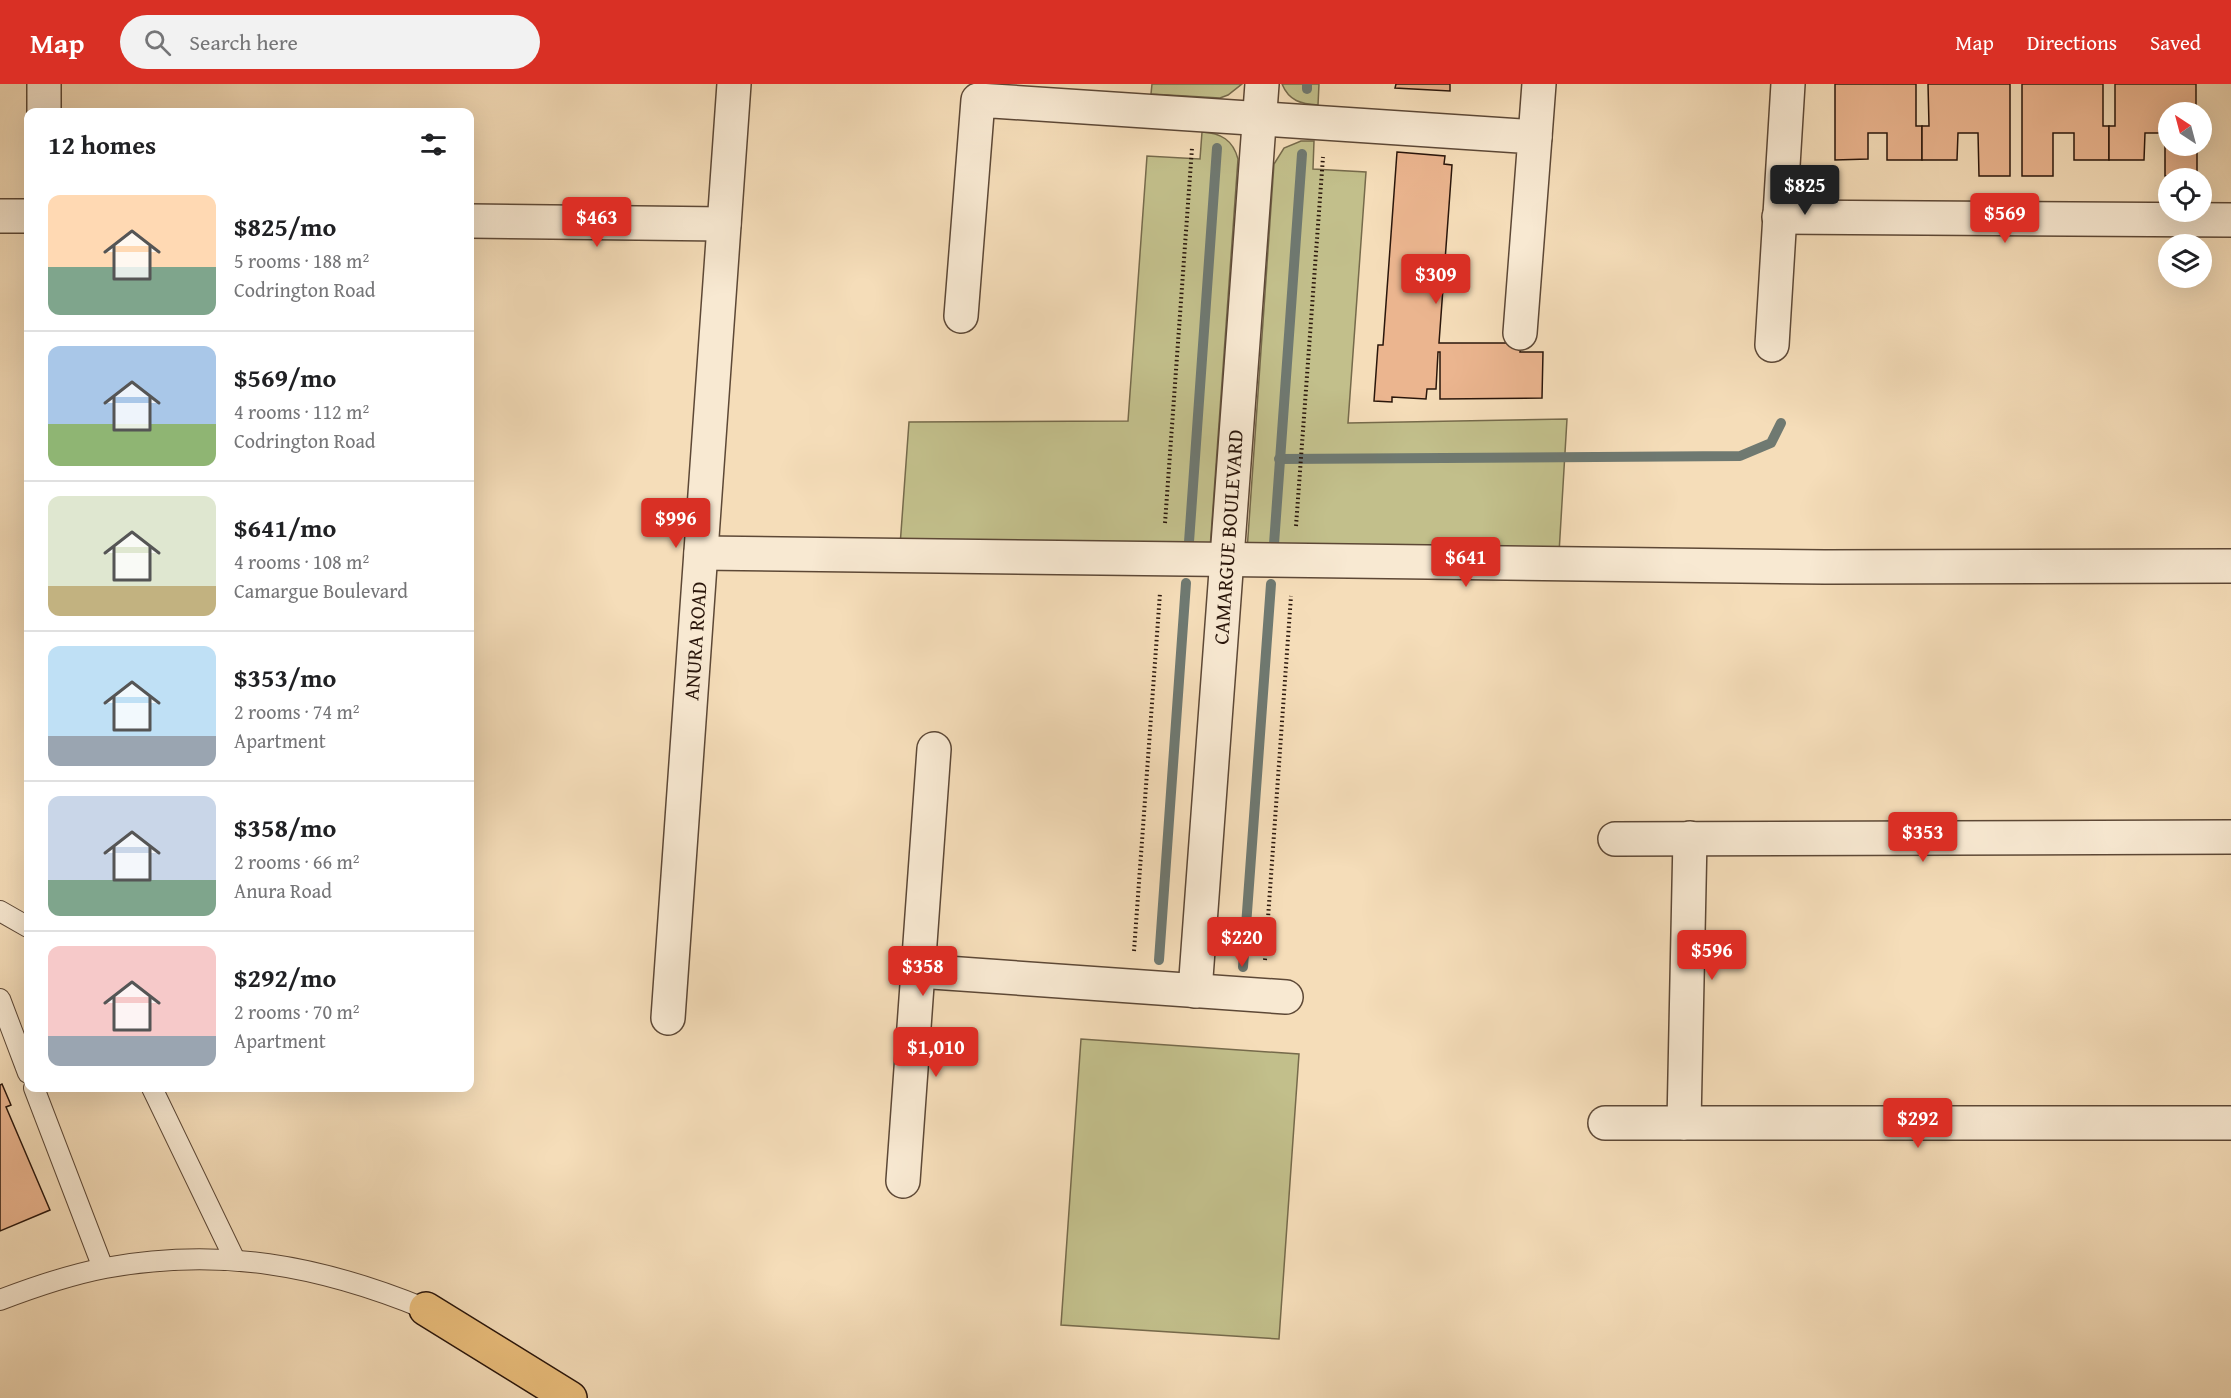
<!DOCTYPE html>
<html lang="en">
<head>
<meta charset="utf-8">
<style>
  body { margin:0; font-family:"Gentium Book Plus",serif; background:#f2f2f2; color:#202124; height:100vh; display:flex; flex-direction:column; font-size:22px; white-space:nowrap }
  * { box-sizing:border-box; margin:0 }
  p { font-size:20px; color:#757577 }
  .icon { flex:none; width:33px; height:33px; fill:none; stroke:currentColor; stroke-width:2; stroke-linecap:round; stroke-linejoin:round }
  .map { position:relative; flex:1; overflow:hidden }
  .panel { position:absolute; left:24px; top:24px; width:450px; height:984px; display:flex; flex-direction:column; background:#fff; border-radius:12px; box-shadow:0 6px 24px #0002 }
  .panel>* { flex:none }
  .needle { width:39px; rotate:324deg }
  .tools { position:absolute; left:2158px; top:18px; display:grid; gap:12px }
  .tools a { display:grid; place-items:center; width:54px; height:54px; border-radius:50%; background:#fff; box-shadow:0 6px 24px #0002; font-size:30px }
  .price { position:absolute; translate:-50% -51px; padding:0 14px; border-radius:6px; background:#d93025; color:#fff; font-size:20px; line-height:39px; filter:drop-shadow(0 2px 3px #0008) }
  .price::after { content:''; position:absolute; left:50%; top:36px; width:18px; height:14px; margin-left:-9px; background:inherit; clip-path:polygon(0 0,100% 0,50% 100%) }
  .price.active { background:#222; color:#fff }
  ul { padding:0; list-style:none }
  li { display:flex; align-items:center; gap:18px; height:150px; padding:0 24px }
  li+li { border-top:2px solid #e0e0e0 }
  li span { display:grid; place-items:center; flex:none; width:168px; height:120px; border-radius:12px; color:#555 }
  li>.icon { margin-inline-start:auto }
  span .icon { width:72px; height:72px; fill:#fffc; stroke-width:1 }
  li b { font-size:26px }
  h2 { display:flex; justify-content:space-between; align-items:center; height:72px; padding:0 24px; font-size:26px }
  header { display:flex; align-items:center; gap:36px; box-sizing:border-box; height:84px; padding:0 30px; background:#d93025; color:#fff }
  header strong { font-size:28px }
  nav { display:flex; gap:33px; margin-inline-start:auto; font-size:21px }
  .search { width:420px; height:54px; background:#f2f2f2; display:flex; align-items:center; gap:15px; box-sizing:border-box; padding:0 21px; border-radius:33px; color:#757577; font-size:22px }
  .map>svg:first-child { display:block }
</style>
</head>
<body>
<header>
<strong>Map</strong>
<div class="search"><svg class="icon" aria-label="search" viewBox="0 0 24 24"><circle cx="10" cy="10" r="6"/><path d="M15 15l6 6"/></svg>Search here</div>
<nav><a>Map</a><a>Directions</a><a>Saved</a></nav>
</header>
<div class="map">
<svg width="2231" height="1314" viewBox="0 0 2231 1314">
  <rect width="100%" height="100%" fill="#f5ddb9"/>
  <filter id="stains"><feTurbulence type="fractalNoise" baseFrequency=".00333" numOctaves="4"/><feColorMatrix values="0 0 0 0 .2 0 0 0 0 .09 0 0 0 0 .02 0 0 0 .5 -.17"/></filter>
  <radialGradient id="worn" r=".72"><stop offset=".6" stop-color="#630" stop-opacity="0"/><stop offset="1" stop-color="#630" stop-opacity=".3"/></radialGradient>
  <g fill="#c2bf8b" stroke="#766a4b" stroke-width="1.5">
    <polygon points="1152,0 1242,0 1228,11 1220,14 1151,10"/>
    <path d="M 1282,0 L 1319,0 L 1318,21 C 1301,20 1289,17 1282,0 Z"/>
    <path d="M 1202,48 C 1221,49 1233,56 1238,75 L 1210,465 L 900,462 L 909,338 L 1128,337 L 1147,72 L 1200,75 Z"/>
    <polygon points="1301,57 1314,57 1313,85 1366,88 1348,339 1567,335 1559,469 1247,467 1274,80 1284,64"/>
    <polygon points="1081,955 1299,970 1279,1255 1061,1241"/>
  </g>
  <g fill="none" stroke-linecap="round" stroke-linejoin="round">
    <g stroke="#6f7971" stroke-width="10">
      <polyline points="1307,5 1307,0"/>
      <polyline points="1279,375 1740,372 1771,359 1781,339"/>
      <polyline points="1189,458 1217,64"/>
      <polyline points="1274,460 1302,70"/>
      <polyline points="1159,876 1186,499"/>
      <polyline points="1243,883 1271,500"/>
    </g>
  </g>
  <g fill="#ebb58f" stroke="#2a160b" stroke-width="1.5">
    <polygon points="1396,0 1450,0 1450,7 1395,4"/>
    <polygon points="1835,0 1916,0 1916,42 1922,42 1922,76 1887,76 1887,49 1868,49 1868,75 1835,76"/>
    <polygon points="1928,0 2010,0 2010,92 1979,92 1978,49 1958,49 1957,76 1922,76 1922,42 1929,42"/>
    <polygon points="2022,0 2103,0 2103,42 2109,42 2109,76 2074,76 2074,49 2053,49 2053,92 2022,92"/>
    <polygon points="2115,0 2196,0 2196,28 2169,28 2169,62 2197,62 2197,92 2165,92 2165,49 2145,49 2144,76 2109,76 2109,42 2115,42"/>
    <polygon points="1397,68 1445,72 1444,80 1452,81 1439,259 1521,259 1520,268 1543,268 1542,314 1440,315 1440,268 1438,268 1436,305 1427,305 1426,315 1392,313 1392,318 1374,317 1378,261 1383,261"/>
    <polygon points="2,1000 11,1021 6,1023 50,1126 0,1147 0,1001"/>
  </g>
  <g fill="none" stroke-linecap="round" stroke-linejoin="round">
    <defs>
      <g id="service">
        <polyline points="0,827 28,843"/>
        <polyline points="0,915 28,989"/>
        <polyline points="34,1004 103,1184"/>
        <polyline points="152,1004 235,1176"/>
        <path d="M 0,1216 C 34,1203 69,1191 105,1184 C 220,1163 319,1181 426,1225"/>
      </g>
      <g id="minor">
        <polyline points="44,28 44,0"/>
        <polyline points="1535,53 1539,0"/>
        <polyline points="0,132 28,132"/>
        <polyline points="1779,133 2231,136"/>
        <polyline points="470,137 724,140"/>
        <polyline points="961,232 978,16 1535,53 1520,249"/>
        <polyline points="1772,261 1788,0"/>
        <polyline points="701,469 1825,483 2231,482"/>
        <polyline points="934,665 918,887 1286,913"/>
        <polyline points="1615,755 2231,753"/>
        <polyline points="1195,907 1262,0"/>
        <polyline points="668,934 734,0"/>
        <polyline points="1605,1039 2231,1039"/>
        <polyline points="1684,1039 1690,754"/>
        <polyline points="903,1097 918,887"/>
      </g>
      <polyline id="motorway" points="426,1225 570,1314"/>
    </defs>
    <use href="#service" stroke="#5d4836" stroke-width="22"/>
    <use href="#minor" stroke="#5d4836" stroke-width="36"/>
    <use href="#motorway" stroke="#2a160b" stroke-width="36"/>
    <g stroke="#2a160b" stroke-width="4" stroke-dasharray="1.5 3" stroke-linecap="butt">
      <polyline points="1165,439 1192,64"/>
      <polyline points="1296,442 1323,73"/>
      <polyline points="1134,867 1160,509"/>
      <polyline points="1265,876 1291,512"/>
    </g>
    <use href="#service" stroke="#f8e9d2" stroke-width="20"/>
    <use href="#minor" stroke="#f8e9d2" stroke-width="33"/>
    <use href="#motorway" stroke="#eabe7c" stroke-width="33"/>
  </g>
  <g text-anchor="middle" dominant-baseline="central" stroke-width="5" stroke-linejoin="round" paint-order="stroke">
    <g font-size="21" fill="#2a160b" stroke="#f8e9d2">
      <text transform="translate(1228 453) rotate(-86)">CAMARGUE BOULEVARD</text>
      <text transform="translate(695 557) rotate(-86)">ANURA ROAD</text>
    </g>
  </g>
  <rect width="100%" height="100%" filter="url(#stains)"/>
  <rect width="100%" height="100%" fill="url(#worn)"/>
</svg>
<div class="tools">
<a><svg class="needle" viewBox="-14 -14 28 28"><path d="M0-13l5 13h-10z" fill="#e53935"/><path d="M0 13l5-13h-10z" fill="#757577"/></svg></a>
<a><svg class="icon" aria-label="locate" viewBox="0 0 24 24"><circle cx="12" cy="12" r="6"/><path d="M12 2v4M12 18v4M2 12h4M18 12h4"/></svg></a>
<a><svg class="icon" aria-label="layers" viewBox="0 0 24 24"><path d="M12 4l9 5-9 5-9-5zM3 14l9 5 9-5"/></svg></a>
</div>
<b class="price active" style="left:1805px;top:132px">$825</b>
<b class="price" style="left:2005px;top:160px">$569</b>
<b class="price" style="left:597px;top:164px">$463</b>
<b class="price" style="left:1436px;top:221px">$309</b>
<b class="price" style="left:676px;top:465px">$996</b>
<b class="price" style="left:1466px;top:504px">$641</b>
<b class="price" style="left:1923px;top:779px">$353</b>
<b class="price" style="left:1242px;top:884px">$220</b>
<b class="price" style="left:1712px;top:897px">$596</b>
<b class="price" style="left:923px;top:913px">$358</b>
<b class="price" style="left:936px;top:994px">$1,010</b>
<b class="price" style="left:1918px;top:1065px">$292</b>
<section class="panel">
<h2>12 homes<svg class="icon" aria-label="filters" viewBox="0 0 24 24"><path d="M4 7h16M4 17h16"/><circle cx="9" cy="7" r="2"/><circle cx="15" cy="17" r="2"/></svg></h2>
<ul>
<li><span style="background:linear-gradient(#ffd9b3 60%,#7fa58c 0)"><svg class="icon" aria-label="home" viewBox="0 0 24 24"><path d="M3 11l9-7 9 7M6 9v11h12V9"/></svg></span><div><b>$825/mo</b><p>5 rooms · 188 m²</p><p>Codrington Road</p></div></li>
<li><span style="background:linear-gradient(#a9c7e8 65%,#8fb573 0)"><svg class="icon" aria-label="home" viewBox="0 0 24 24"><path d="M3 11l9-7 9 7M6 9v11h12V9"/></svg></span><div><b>$569/mo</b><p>4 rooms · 112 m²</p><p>Codrington Road</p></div></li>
<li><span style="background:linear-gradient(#dfe7d0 75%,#c2b280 0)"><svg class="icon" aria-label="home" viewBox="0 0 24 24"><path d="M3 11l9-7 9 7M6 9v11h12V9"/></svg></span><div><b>$641/mo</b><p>4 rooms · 108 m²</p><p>Camargue Boulevard</p></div></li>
<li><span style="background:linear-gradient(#bfe0f5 75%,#9aa5b1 0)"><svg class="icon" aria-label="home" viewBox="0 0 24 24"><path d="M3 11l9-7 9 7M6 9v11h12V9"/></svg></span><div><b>$353/mo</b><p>2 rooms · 74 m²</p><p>Apartment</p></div></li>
<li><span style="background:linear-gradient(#c9d6e8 70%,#7fa58c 0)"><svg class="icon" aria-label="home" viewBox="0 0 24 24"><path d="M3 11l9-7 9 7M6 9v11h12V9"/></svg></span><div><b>$358/mo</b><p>2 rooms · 66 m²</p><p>Anura Road</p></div></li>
<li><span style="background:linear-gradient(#f6c9c9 75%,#9aa5b1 0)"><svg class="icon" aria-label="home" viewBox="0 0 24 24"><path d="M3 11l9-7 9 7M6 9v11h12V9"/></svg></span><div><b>$292/mo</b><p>2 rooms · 70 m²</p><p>Apartment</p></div></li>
</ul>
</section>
</div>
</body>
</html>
